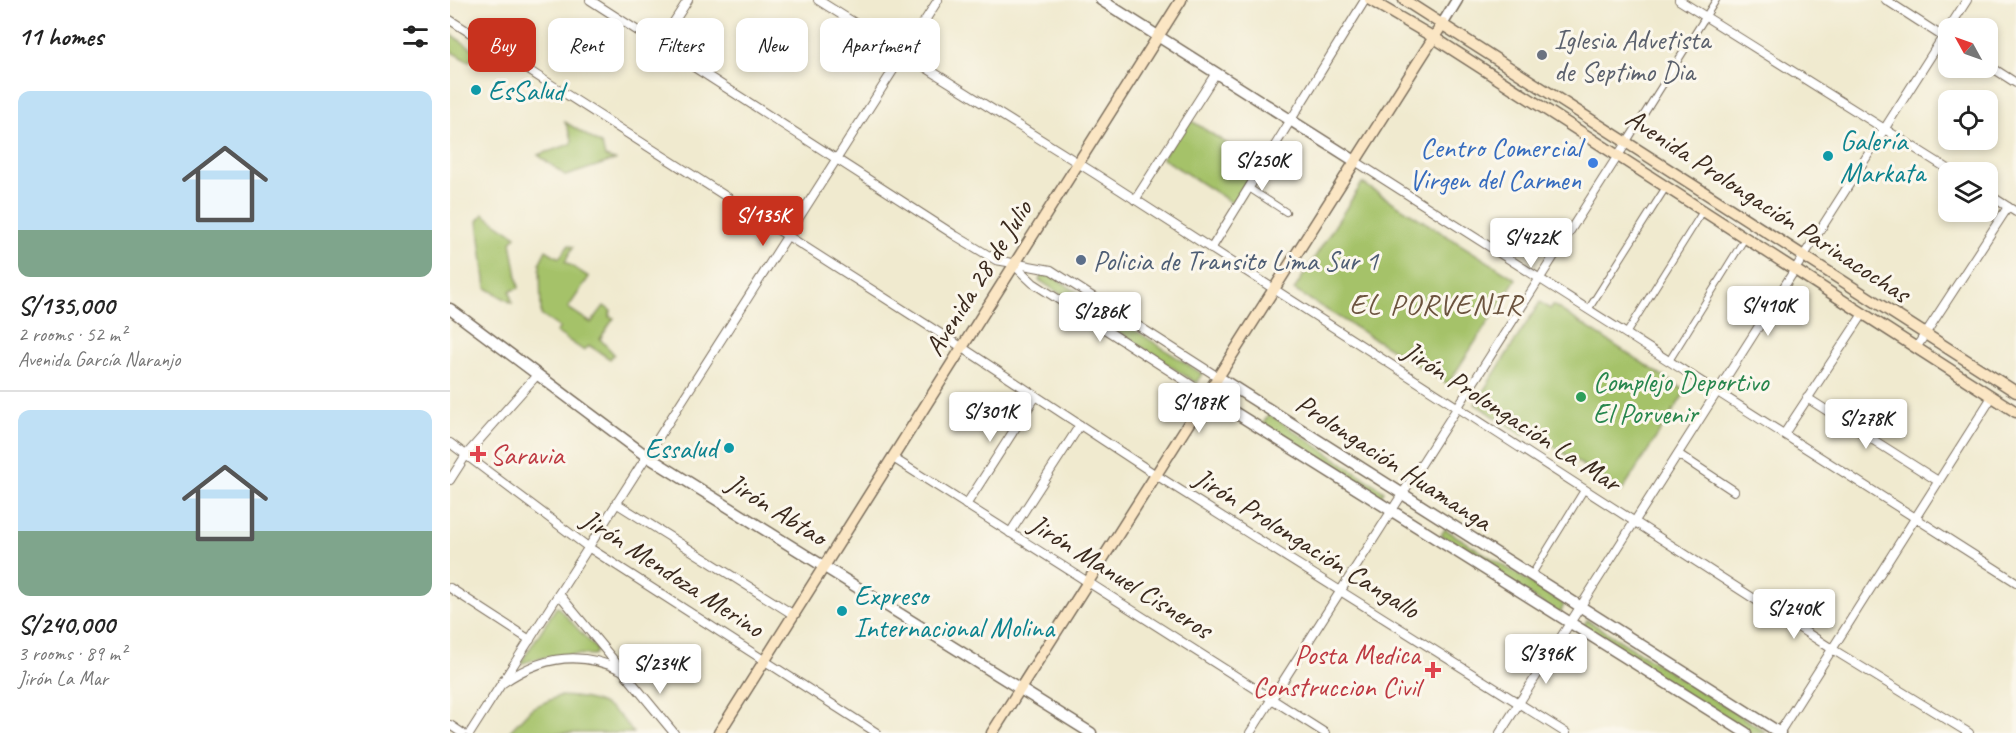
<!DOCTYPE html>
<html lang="en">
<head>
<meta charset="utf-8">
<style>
  body { margin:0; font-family:Caveat,sans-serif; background:#f2f2f2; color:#222; height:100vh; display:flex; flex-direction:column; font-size:22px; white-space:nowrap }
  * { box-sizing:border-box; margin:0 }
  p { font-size:20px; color:#767676 }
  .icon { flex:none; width:33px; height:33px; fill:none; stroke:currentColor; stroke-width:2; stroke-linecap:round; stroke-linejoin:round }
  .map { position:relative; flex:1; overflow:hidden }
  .sheet { display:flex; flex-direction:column; background:#fff; width:450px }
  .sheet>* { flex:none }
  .banner { position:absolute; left:18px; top:18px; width:570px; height:54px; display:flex; gap:12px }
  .needle { width:39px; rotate:310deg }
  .controls { position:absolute; left:1488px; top:18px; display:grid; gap:12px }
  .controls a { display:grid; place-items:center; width:60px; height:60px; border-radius:12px; background:#fff; box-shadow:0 3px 9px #0003; font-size:30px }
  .price { position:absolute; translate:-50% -51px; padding:0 14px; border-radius:6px; background:#fff; color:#222; font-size:20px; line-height:39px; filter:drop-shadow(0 2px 3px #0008) }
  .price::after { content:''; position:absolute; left:50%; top:36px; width:18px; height:14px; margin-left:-9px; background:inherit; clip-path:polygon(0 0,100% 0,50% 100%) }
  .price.current { background:#c8321e; color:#fff }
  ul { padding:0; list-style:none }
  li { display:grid; align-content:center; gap:12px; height:318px; padding:0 18px }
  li+li { border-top:2px solid #e0e0e0 }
  li span { display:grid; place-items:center; height:186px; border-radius:12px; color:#555 }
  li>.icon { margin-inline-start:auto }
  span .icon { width:108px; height:108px; fill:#fffc; stroke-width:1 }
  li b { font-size:26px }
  h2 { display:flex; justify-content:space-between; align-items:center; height:72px; padding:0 18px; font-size:26px }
  .chip { padding:0 21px; border-radius:12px; background:#fff; box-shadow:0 3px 9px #0003; font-size:21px; line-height:54px }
  .chip.current { background:#c8321e; color:#fff }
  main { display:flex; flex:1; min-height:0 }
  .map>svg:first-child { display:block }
</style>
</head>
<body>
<main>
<section class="sheet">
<h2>11 homes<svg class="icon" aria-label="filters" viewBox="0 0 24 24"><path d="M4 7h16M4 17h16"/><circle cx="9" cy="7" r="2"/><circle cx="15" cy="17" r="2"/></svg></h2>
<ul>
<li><span style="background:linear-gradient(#bfe0f5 75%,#7fa58c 0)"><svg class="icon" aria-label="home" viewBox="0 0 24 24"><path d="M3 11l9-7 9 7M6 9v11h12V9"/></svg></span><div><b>S/135,000</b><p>2 rooms · 52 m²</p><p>Avenida García Naranjo</p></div></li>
<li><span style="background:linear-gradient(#bfe0f5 65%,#7fa58c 0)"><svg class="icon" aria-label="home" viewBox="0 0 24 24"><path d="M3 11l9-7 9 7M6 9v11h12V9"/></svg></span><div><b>S/240,000</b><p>3 rooms · 89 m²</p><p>Jirón La Mar</p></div></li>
</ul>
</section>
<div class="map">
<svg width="1566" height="733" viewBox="0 0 1566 733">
  <rect width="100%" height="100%" fill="#fbf7ec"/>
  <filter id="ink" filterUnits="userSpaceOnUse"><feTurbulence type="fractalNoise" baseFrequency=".0167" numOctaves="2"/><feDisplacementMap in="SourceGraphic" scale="12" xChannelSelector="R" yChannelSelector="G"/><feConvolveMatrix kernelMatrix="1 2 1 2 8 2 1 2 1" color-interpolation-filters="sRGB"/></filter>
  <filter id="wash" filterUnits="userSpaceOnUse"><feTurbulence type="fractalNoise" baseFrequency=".008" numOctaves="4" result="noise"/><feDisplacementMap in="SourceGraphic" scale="24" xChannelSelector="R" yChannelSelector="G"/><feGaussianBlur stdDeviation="1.35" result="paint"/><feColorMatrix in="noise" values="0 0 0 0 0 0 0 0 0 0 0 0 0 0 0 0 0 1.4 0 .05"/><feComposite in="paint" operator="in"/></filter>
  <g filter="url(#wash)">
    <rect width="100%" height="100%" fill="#f0eacf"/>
    <g fill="#a5c269" stroke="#707644" stroke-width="1.5">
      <polygon points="0,34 26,51 19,62 0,51"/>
      <polygon points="737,118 812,166 787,206 712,158"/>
      <polygon points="115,122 152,145 155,157 165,160 116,176 88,155 121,144 122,139"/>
      <polygon points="912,183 1066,279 998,384 844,290"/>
      <polygon points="33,214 66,236 61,242 69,288 60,291 62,303 36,288 28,221"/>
      <polygon points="119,245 123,247 115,262 139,277 118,308 141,323 154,306 161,311 159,317 164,318 150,339 164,354 160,359 140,346 133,350 106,332 110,328 91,315 90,262 96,250 109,258"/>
      <polygon points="595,271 752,374 746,383 589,280"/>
      <polygon points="1090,302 1100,309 1103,305 1236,391 1172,491 1077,429 1073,435 1025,404"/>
      <polygon points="819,414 934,491 928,502 812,425"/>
      <polygon points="995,529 1110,601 1114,605 1109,615 991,535"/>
      <path d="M 107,606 L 147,650 L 144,655 C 117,653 95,655 70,664 Z"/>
      <polygon points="1137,620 1316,732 1297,733 1131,629"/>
      <path d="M 109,696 C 142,697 164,703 183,733 L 58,733 L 82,708 Z"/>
    </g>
  </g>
  <g filter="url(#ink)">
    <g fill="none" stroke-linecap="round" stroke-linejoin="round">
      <defs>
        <g id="pedestrian">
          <polyline points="1176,143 1266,0"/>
          <polyline points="799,188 836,212"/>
          <polyline points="1138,310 1216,187"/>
          <polyline points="1176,334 1253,211"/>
          <polyline points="1219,361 1295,238"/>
          <polyline points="1081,576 1134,490"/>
        </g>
        <g id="minor">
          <polyline points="140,0 506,236 546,260 601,270 768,377"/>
          <polyline points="368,0 644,173 1382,649 1519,733"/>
          <polyline points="1229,0 1503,172"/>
          <polyline points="1436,0 1498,40"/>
          <polyline points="0,20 513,348 706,475 1116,733"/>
          <polyline points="1499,28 1517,0"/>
          <polyline points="209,45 238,0"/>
          <polyline points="1538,65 1566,83"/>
          <polyline points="905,161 1566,582"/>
          <polyline points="1538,194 1566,212"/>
          <polyline points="685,200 766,73"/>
          <polyline points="761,249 915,0"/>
          <polyline points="564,265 583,283 757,395"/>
          <polyline points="1466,348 1558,207"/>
          <polyline points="1357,398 1488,481"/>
          <polyline points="1334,434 1413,314"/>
          <polyline points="0,443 138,547 427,733"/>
          <polyline points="1228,454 1284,491"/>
          <polyline points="443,458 875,733"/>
          <polyline points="0,480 16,455 87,375"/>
          <polyline points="166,503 344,615"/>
          <polyline points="516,505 586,396"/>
          <polyline points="560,533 630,425"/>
          <polyline points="0,588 80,640"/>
          <polyline points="109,594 224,733"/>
          <path d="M 53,683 C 90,657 130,650 171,670"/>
          <polyline points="0,725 12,733"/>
          <polyline points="20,733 488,0"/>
          <polyline points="800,733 1176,143"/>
          <polyline points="1050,733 1498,29"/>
          <polyline points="1329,733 1542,397"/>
        </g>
        <g id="tertiary">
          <polyline points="651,0 905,161"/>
          <polyline points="993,23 1007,0"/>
          <polyline points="0,309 195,455 641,733"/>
          <polyline points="768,377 1330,733"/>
          <polyline points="757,395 1296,733"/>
        </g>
        <g id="secondary">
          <polyline points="920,0 983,37 1566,412"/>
          <polyline points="954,0 1566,392"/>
          <polyline points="269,733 731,0"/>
          <polyline points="542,733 993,23"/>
        </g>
      </defs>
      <use href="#pedestrian" stroke="#7a6d5c" stroke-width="8"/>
      <use href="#minor" stroke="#7a6d5c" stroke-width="10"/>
      <use href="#tertiary" stroke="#7a6d5c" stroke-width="13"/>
      <use href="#secondary" stroke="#7a6d5c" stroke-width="13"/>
      <use href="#pedestrian" stroke="#fff" stroke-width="6"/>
      <use href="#minor" stroke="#fff" stroke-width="8"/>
      <use href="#tertiary" stroke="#fff" stroke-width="10"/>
      <use href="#secondary" stroke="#fbe6c4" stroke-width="10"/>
    </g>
  </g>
  <circle fill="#6b7280" stroke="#fbf7ec" stroke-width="2" cx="1092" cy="55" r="6"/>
  <g fill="#0f9aa8" stroke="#fbf7ec" stroke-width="2">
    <circle cx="26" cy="90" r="6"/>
    <circle cx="1378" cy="156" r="6"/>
    <circle cx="279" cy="448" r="6"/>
    <circle cx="392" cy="611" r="6"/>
  </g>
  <circle fill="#3f7fe0" stroke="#fbf7ec" stroke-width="2" cx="1143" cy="163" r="6"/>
  <circle fill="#5c6f8a" stroke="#fbf7ec" stroke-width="2" cx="631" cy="260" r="6"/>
  <circle fill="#2e9e5b" stroke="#fbf7ec" stroke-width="2" cx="1131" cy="397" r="6"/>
  <g fill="#e0444e" stroke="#fbf7ec" stroke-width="2">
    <path d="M25 445h6v6h6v6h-6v6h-6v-6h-6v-6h6z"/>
    <path d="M980 661h6v6h6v6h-6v6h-6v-6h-6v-6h6z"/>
  </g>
  <g text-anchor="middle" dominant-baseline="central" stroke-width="6" stroke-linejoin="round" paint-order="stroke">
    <g font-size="28" fill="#5b616d" stroke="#fbf7ec" text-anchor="start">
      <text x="1104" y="39">Iglesia Advetista<tspan x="1104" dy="32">de Septimo Dia</tspan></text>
    </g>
    <g font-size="28" fill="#0d838f" stroke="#fbf7ec" text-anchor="start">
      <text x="38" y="90">EsSalud</text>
      <text x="1390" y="140">Galería<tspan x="1390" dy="32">Markata</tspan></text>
      <text x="267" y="448" text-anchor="end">Essalud</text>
      <text x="404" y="595">Expreso<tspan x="404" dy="32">Internacional Molina</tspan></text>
    </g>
    <g font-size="28" fill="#366cbe" stroke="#fbf7ec" text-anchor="end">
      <text x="1131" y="147">Centro Comercial<tspan x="1131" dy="32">Virgen del Carmen</tspan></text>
    </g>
    <g font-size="28" fill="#3b2a1e" stroke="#fbf7ec">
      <text transform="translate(1318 205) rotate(33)">Avenida Prolongación Parinacochas</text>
      <text transform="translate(528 278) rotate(-58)">Avenida 28 de Julio</text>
      <text transform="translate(1062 416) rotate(33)">Jirón Prolongación La Mar</text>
      <text transform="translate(944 462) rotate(33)">Prolongación Huamanga</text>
      <text transform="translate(327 509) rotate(32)">Jirón Abtao</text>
      <text transform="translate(857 543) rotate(32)">Jirón Prolongación Cangallo</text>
      <text transform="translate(223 573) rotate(33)">Jirón Mendoza Merino</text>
      <text transform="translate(671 576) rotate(32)">Jirón Manuel Cisneros</text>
    </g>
    <g font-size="28" fill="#4e5e75" stroke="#fbf7ec" text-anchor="start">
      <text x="643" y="260">Policia de Transito Lima Sur 1</text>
    </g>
    <g font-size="28" fill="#27864d" stroke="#fbf7ec" text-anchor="start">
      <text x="1143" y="381">Complejo Deportivo<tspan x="1143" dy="32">El Porvenir</tspan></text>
    </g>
    <g font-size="28" fill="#be3a42" stroke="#fbf7ec" text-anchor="start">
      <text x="40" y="454">Saravia</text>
      <text x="970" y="654" text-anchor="end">Posta Medica<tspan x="970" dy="32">Construccion Civil</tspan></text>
    </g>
    <g font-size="30" letter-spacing="1.5" fill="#6c543f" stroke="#fbf7ec">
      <text x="986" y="304">EL PORVENIR</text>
    </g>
  </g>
</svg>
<div class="controls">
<a><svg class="needle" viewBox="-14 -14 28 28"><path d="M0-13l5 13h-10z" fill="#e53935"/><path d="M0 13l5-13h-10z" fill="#767676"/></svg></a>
<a><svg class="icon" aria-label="locate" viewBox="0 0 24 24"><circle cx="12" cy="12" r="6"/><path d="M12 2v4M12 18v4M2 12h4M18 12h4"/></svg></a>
<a><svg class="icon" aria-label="layers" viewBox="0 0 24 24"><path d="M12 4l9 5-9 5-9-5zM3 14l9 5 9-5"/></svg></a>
</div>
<b class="price" style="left:812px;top:192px">S/250K</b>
<b class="price current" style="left:313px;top:247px">S/135K</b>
<b class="price" style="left:1081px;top:269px">S/422K</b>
<b class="price" style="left:1318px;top:337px">S/410K</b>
<b class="price" style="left:650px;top:343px">S/286K</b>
<b class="price" style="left:749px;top:434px">S/187K</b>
<b class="price" style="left:540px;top:443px">S/301K</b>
<b class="price" style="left:1416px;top:450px">S/278K</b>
<b class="price" style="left:1344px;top:640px">S/240K</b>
<b class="price" style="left:1096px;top:685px">S/396K</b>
<b class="price" style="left:210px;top:695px">S/234K</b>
<div class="banner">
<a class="chip current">Buy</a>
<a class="chip">Rent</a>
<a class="chip">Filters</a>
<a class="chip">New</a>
<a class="chip">Apartment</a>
</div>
</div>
</main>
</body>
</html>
